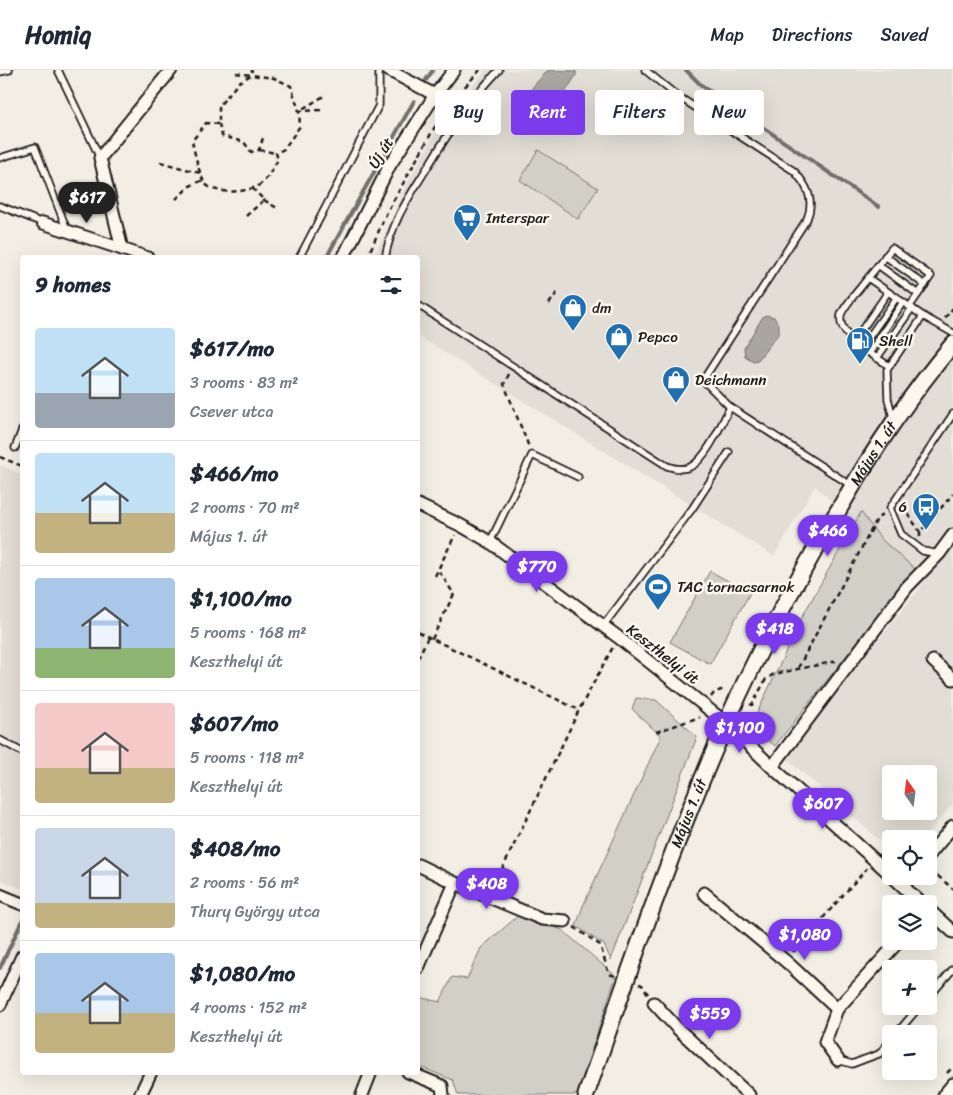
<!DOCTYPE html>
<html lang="en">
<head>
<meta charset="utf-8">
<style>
  body { margin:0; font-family:Sriracha,sans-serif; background:#f6f6f7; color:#1f2937; height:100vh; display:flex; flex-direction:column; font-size:19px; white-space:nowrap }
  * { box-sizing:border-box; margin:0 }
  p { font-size:16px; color:#747a83 }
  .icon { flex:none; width:28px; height:28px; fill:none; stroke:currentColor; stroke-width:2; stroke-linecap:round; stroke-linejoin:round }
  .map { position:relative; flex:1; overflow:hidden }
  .details { position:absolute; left:20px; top:185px; width:400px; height:820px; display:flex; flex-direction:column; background:#fff; border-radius:5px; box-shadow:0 5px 20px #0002 }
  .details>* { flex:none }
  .hud { position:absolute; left:435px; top:20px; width:442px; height:45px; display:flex; gap:10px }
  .needle { width:32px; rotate:346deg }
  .fabs { position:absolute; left:882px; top:695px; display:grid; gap:10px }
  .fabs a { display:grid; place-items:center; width:55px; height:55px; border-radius:5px; background:#fff; box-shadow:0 5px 20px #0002; font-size:25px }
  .price { position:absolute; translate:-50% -42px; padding:0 11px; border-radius:18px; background:#7c3aed; color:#fff; font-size:16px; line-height:32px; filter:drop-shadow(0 1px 2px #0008) }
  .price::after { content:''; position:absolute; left:50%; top:30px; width:15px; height:11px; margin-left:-8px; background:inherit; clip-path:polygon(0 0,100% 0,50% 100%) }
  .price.selected { background:#222; color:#fff }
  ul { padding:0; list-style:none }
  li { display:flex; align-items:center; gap:15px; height:125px; padding:0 15px }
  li+li { border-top:1px solid #e0e1e3 }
  li span { display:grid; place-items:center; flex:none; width:140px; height:100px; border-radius:5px; color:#555 }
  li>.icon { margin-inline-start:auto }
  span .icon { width:60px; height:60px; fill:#fffc; stroke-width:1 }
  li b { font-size:21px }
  h2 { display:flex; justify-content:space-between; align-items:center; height:60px; padding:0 15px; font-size:21px }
  .chip { padding:0 18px; border-radius:5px; background:#fff; box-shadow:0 5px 20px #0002; font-size:18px; line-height:45px }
  .chip.selected { background:#7c3aed; color:#fff }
  header { display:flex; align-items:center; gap:30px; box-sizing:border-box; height:70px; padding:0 25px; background:#fff; border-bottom:1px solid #e0e1e3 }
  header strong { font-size:24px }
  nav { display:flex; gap:28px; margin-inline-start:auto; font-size:18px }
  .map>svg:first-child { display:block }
</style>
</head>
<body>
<header>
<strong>Homiq</strong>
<nav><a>Map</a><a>Directions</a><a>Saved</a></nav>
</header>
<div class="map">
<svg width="953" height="1025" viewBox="0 0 953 1025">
  <rect width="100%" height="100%" fill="#f2eee4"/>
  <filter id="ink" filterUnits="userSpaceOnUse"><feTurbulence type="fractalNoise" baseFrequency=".02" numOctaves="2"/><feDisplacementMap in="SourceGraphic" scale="10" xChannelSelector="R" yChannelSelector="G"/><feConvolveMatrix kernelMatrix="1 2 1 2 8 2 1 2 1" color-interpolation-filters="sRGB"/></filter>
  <g filter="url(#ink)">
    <g fill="#e2ded5" fill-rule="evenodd">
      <path d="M 486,0 L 953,0 L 953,734 L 923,769 L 891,769 L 891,780 L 785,687 L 924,513 L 815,416 L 774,486 L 418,266 L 418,188 L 374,188 L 405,117 L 441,53 ZM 891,704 L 929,704 L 929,741 L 891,741 Z"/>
      <polygon points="0,395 22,405 22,819 0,809"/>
    </g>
    <g fill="#d2cfc6" stroke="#777671">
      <polygon points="538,80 598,118 578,149 520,110"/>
      <polygon points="861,442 882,470 915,499 775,676 751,656 802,547"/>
      <polygon points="710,501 750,523 710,594 670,572"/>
      <polygon points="636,628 656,630 697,667 611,890 604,875 576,856 583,836 661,666 632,639"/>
      <polygon points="520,844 562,860 616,906 577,1025 458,1025 453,1010 418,996 418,927 440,932 452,907 467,909 481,878"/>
    </g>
    <g fill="#a9a6a0" stroke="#716f6b">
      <path d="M 548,0 L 576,1 L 576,5 L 557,36 C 554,38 553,39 549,38 C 544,37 531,29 530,23 C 530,18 544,5 548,0 Z"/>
      <polygon points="765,245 774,247 779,255 779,263 758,290 753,291 745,286 744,278 762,248"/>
    </g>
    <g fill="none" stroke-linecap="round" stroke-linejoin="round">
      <g stroke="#716f6b" stroke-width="4">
        <polyline points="686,0 701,15 879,137"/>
        <polyline points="426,10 433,0"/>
        <polyline points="326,188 414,31"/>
        <polyline points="0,898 22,851"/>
      </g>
      <defs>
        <g id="lane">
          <polyline points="58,0 100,88"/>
          <path d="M 645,0 L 676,25 L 794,101 C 807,115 815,130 807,149 L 703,310 L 730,337 L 852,416"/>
          <polyline points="0,2 9,0"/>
          <polyline points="0,88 35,77 67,160"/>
          <polyline points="0,136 43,153"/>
          <polyline points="885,186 925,215"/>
          <polyline points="299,188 379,35 379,0"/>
          <path d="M 385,188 C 392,151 408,129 427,98 C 448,63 470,30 499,0"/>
          <polyline points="878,195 918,224"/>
          <polyline points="868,208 892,178 931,206 910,236"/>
          <path d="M 418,235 L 667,396 C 675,399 682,400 690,397 C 706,390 722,353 730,337"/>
          <polyline points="854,271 888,222"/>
          <polyline points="862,277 897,227"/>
          <polyline points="870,282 903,232"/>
          <polyline points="877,288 912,238"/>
          <path d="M 889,296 C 874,285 836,266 841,245 C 843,237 862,216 868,208 L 923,246 L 953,263"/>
          <polyline points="893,347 888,329 887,300 923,246"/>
          <polyline points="15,378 22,360"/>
          <polyline points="490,472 532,385 578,407"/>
          <polyline points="939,484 923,481 901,464 890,438 953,344"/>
          <polyline points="603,556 692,439 729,382"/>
          <polyline points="0,670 22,682"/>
          <polyline points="929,927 953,899"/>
          <polyline points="896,964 920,936"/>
          <polyline points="838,990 852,994 865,989 879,984 891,970"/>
        </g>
        <g id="street">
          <polyline points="388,0 435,25"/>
          <polyline points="43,153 122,179"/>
          <polyline points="148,188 122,179 100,88 171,0"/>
          <polyline points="343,188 390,95 435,25 454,0"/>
          <polyline points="418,435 460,455 490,472 618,567 726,653 772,697 891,805"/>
          <polyline points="933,591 953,609"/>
          <polyline points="772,697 907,517 939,484 953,465"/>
          <polyline points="929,785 953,756"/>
          <polyline points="418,795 455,813 542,849 565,851"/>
          <polyline points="892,806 922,834"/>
          <polyline points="903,816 911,806"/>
          <polyline points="704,823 789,894 837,939 899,871"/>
          <polyline points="0,825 22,834"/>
          <polyline points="929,840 953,862"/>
          <polyline points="418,898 455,813"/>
          <polyline points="654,933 677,958 749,1025"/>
          <polyline points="0,935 22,886"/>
          <polyline points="837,939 825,972 838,990"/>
          <polyline points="408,1002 442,1016 443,1025"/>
          <polyline points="140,1025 151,1002"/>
          <polyline points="362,1025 371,1002"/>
          <polyline points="944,1025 953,1014"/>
        </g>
        <g id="secondary">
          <path id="s1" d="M 586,1025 C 626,910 666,794 714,681 C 749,598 791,518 838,441 C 872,382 909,326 953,274"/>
        </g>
      </defs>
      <use href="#lane" stroke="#1c1c1c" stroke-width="9"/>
      <use href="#street" stroke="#1c1c1c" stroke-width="15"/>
      <use href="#secondary" stroke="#1c1c1c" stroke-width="19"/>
      <g stroke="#1c1c1c" stroke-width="2.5" stroke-dasharray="5 4" stroke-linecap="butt">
        <path d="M 236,3 L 274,8 L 291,16 L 299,41 L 300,56 L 284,79 L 276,83 L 278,90 C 273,97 269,107 262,113 C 252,123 212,126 204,112 C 198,100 195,84 192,71 L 206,53 L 219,54 L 219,36 L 239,12 L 251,5 L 252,0"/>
        <polyline points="321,40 299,41 324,26"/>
        <polyline points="219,54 222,66 244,72 251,82 259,80 263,68"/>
        <polyline points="259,80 276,83"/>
        <polyline points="160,92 200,103"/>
        <polyline points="176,129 190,116 203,110"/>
        <polyline points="264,130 277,138"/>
        <polyline points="246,146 264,130 253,119"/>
        <polyline points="367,188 387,142 445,39 480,0"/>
        <polyline points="549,234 558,221"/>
        <polyline points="945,248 953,238"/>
        <polyline points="509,304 504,314 529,377"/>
        <polyline points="0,387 22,396"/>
        <polyline points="903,436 920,462"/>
        <polyline points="920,467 920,462 953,424"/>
        <polyline points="435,506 455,465"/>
        <polyline points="418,562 579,640"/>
        <polyline points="432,569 454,524 438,500"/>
        <polyline points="418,588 428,567"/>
        <polyline points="798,598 877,449 883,444"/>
        <polyline points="711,627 714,623 721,620 725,622"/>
        <polyline points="750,634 752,635 766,609 774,604 837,591"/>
        <polyline points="656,662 700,647"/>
        <polyline points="931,800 953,819"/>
        <polyline points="494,816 579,640 613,577"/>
        <polyline points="574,857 600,875 609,904 615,906"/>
        <polyline points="793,882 867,798"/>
        <polyline points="639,914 642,915 648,924"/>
        <polyline points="947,1003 953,997"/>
      </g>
      <use href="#lane" stroke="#fbf7ec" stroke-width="5.5"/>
      <use href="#street" stroke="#fbf7ec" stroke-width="11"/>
      <use href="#secondary" stroke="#fbf7ec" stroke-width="15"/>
    </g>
  </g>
  <defs>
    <symbol id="supermarket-pin" viewBox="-11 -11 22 30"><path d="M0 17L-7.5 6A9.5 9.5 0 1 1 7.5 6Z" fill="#1f6fb2" stroke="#fbf7ec"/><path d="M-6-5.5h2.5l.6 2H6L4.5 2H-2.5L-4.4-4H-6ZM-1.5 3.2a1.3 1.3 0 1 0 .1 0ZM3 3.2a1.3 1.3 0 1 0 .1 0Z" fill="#fff"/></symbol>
    <symbol id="shop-pin" viewBox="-11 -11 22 30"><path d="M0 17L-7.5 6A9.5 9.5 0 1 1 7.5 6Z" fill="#1f6fb2" stroke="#fbf7ec"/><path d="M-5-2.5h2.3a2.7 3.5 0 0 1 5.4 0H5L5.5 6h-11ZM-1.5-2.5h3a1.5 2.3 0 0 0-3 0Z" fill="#fff"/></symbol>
    <symbol id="fuel-pin" viewBox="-11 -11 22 30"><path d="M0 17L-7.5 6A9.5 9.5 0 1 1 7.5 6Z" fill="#1f6fb2" stroke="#fbf7ec"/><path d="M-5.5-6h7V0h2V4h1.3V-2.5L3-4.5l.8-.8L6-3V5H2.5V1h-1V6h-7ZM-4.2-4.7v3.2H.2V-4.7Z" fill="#fff"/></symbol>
    <symbol id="bus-pin" viewBox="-11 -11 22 30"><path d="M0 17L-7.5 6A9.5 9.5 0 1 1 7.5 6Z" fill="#1f6fb2" stroke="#fbf7ec"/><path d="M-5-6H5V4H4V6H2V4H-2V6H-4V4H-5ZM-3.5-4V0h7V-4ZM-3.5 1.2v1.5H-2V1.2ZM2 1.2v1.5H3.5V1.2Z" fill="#fff"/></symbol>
    <symbol id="stadium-pin" viewBox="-11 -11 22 30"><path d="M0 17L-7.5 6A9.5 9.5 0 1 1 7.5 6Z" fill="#1f6fb2" stroke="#fbf7ec"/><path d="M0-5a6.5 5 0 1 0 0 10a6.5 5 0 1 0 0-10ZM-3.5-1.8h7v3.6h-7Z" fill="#fff"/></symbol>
  </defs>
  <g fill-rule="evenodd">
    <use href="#supermarket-pin" x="451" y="132" width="32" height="43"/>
    <use href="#shop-pin" x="557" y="222" width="32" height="43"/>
    <use href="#shop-pin" x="603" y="251" width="32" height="43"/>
    <use href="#fuel-pin" x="844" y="255" width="32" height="43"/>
    <use href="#shop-pin" x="660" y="294" width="32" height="43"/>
    <use href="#bus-pin" x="910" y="421" width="32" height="43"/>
    <use href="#stadium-pin" x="642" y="501" width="32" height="43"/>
  </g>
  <g text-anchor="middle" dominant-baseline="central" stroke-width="5" stroke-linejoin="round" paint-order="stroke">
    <g font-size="15" fill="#1c1c1c" stroke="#fbf7ec">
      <text transform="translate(381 83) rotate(-59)">Új út</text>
      <text stroke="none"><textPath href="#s1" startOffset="705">Május 1. út</textPath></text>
      <text transform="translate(663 584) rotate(38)">Keszthelyi út</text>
      <text stroke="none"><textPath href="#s1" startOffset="300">Május 1. út</textPath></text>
    </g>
    <g font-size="15" fill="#1c1c1c" stroke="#fbf7ec" text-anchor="start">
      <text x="486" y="148">Interspar</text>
      <text x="592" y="238">dm</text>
      <text x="638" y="267">Pepco</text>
      <text x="879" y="271">Shell</text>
      <text x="695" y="310">Deichmann</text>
      <text x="907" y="437" text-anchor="end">6</text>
      <text x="677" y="517">TAC tornacsarnok</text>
    </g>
  </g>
</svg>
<div class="fabs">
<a><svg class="needle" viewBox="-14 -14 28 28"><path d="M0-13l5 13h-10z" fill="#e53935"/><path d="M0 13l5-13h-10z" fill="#747a83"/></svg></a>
<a><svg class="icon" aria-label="locate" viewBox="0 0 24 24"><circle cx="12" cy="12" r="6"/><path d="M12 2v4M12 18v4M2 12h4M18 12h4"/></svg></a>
<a><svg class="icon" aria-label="layers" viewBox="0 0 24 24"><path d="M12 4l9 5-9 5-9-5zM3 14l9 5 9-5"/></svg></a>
<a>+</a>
<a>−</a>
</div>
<b class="price selected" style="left:87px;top:154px">$617</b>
<b class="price" style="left:828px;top:487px">$466</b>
<b class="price" style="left:537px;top:523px">$770</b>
<b class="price" style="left:775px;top:585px">$418</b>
<b class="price" style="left:740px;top:684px">$1,100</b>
<b class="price" style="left:823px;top:760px">$607</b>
<b class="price" style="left:487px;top:840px">$408</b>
<b class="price" style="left:805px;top:891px">$1,080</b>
<b class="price" style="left:710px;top:970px">$559</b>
<div class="hud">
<a class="chip">Buy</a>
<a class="chip selected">Rent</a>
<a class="chip">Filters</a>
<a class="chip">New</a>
</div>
<section class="details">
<h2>9 homes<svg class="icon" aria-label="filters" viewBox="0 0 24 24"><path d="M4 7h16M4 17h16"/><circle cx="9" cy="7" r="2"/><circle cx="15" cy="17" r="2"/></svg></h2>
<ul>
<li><span style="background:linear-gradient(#bfe0f5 65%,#9aa5b1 0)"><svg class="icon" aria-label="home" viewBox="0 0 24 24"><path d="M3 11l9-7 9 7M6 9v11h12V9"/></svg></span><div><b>$617/mo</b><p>3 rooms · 83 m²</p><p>Csever utca</p></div></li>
<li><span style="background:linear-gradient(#bfe0f5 60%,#c2b280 0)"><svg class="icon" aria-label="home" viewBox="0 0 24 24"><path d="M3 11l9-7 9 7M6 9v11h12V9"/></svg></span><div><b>$466/mo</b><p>2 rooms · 70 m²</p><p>Május 1. út</p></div></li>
<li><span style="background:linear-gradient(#a9c7e8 70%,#8fb573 0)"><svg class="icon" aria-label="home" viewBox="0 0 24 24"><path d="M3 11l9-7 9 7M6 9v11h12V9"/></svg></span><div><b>$1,100/mo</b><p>5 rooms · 168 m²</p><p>Keszthelyi út</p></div></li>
<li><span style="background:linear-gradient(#f6c9c9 65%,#c2b280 0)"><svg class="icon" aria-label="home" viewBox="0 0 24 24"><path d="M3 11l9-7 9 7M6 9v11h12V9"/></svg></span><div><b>$607/mo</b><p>5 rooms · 118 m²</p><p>Keszthelyi út</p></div></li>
<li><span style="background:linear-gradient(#c9d6e8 75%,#c2b280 0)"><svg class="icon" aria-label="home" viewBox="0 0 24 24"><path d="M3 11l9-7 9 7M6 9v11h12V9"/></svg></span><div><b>$408/mo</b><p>2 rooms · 56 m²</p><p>Thury György utca</p></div></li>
<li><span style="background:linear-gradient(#a9c7e8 60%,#c2b280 0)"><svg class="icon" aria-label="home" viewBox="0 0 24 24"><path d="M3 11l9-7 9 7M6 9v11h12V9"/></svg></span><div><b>$1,080/mo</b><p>4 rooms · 152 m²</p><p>Keszthelyi út</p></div></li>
</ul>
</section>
</div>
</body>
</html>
